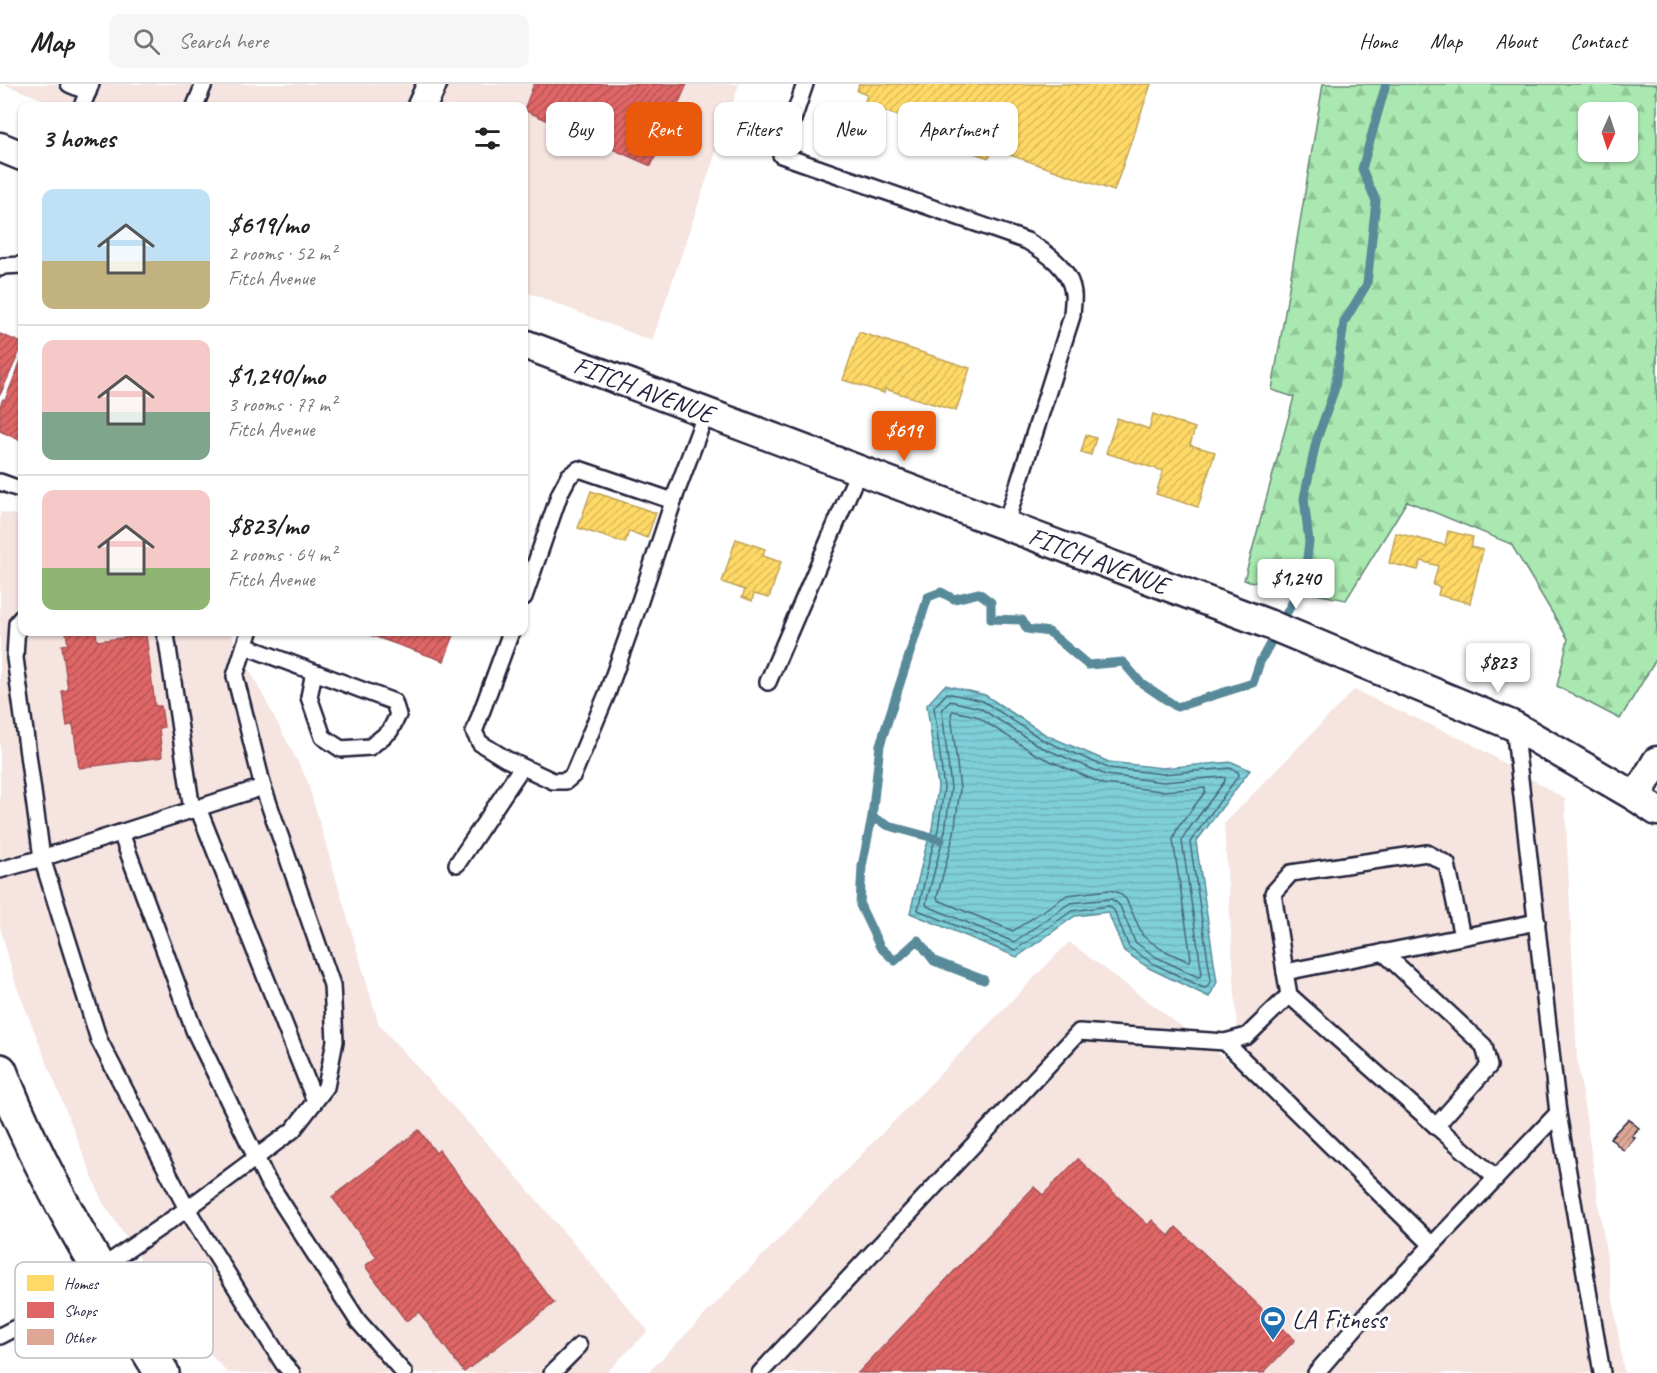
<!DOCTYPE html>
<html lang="en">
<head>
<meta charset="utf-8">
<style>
  body { margin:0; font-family:Caveat,sans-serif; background:#f6f6f6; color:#222; height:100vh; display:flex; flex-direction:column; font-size:22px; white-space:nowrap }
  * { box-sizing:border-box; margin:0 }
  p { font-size:20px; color:#767676 }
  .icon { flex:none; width:33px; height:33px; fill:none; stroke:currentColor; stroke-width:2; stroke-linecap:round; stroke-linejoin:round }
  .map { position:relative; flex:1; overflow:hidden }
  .sheet { position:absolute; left:18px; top:18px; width:510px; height:534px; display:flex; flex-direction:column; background:#fff; border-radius:12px; box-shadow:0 2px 4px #0004 }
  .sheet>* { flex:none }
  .hud { position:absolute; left:546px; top:18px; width:570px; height:54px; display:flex; gap:12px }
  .needle { width:39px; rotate:183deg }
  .fabs { position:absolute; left:1578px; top:18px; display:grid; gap:12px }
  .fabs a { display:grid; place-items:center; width:60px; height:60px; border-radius:12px; background:#fff; box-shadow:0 2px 4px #0004; font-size:30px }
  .price { position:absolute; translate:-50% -51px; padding:0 14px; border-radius:6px; background:#fff; color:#222; font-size:20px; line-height:39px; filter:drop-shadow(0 2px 3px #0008) }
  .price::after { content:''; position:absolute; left:50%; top:36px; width:18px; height:14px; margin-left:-9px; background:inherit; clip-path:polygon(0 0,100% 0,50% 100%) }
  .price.current { background:#ea580c; color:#fff }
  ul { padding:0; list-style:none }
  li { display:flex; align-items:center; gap:18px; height:150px; padding:0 24px }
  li+li { border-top:2px solid #e0e0e0 }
  li span { display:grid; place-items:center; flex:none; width:168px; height:120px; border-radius:12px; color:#555 }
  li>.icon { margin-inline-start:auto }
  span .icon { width:72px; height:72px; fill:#fffc; stroke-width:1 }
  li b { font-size:26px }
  h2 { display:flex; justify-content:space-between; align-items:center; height:72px; padding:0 24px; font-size:26px }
  .chip { padding:0 21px; border-radius:12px; background:#fff; box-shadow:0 2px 4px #0004; font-size:21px; line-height:54px }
  .chip.current { background:#ea580c; color:#fff }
  header { display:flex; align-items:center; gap:36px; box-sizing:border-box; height:84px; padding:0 30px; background:#fff; border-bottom:2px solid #e0e0e0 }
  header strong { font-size:28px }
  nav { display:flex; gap:33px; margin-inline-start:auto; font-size:21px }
  .search { width:420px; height:54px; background:#f6f6f6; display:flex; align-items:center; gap:15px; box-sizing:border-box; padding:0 21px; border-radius:12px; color:#767676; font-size:22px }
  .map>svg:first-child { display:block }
</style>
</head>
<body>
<header>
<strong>Map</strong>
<div class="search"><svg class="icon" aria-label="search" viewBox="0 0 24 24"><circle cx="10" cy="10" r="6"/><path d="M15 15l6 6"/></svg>Search here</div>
<nav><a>Home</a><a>Map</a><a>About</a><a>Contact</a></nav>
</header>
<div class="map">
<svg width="1657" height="1289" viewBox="0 0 1657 1289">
  <defs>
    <pattern id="forest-firs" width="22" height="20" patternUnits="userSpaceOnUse" patternTransform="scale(1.5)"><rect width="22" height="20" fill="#a9e8b0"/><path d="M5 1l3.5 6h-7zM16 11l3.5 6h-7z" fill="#91c798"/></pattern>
    <pattern id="water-rules" width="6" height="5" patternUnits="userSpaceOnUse" patternTransform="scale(1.5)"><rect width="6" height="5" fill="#7ecfd8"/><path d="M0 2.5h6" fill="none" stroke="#6db1ba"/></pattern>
    <pattern id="homes-hatch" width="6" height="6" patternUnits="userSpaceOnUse" patternTransform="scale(1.5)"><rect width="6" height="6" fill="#ffd966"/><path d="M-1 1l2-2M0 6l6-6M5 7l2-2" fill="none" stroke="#daba59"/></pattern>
    <pattern id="shops-hatch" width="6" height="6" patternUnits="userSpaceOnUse" patternTransform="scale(1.5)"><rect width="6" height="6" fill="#e06666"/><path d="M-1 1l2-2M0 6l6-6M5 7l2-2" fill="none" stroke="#b55455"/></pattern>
    <pattern id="building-hatch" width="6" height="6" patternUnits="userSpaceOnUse" patternTransform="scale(1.5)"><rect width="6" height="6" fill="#dda695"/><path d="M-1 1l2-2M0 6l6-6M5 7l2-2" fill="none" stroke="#b3877b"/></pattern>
  </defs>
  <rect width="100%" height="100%" fill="#fff"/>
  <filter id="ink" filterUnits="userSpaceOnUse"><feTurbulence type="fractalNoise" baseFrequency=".0167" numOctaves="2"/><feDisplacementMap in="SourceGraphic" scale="12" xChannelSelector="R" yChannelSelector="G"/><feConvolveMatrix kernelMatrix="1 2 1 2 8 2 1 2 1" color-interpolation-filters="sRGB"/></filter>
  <g filter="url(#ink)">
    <g fill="#f5e4df">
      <polygon points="3,0 739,0 652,257 524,207 524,22 59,22"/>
      <polygon points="0,428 22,432 22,548 230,548 307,696 379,941 512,1087 648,1247 606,1289 228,1289 185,1244 102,1117 16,901 0,843"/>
      <polygon points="1354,606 1470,659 1565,715 1577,974 1624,1289 648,1289 1069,858 1240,986 1224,740"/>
    </g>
    <path fill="url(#forest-firs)" stroke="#668576" stroke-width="1.5" fill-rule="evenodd" d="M 1323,0 L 1657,0 L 1657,574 L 1620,635 L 1557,602 L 1568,555 L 1511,460 L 1407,417 L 1346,516 L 1244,496 L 1294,313 L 1272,306 ZM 1588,28 L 1628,28 L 1628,68 L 1588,68 Z"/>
    <polygon fill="url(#water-rules)" stroke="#598a99" stroke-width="1.5" points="945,601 985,611 1046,651 1109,678 1162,684 1232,678 1250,686 1196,758 1217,898 1209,913 1149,884 1124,867 1108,828 1075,832 1017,873 910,829 925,767 932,745 938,703 927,621"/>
    <g fill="url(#homes-hatch)" stroke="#bda259" stroke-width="1.5">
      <polygon points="859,0 1151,0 1114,107 993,65 989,74 941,58 944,48 864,20 867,11 857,7"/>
      <polygon points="859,248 970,284 956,327 885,305 884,309 843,296"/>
      <polygon points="1153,330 1195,344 1190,361 1215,368 1198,423 1156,410 1163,387 1106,369 1117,334 1149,345"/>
      <polygon points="1086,351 1096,354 1091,371 1081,368"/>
      <polygon points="591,407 656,429 647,454 629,447 625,459 578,444"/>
      <polygon points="1448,447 1473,453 1471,463 1483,466 1470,519 1438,511 1440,503 1433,501 1438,482 1421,477 1418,486 1389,479 1396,449 1445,461"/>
      <polygon points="736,455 765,465 763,472 781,478 769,514 754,510 752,517 742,513 745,506 722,498"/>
    </g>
    <g fill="url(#shops-hatch)" stroke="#a75259" stroke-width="1.5">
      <polygon points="534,0 687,0 651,82 524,26"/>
      <polygon points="0,250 22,259 22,262 0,311"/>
      <polygon points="22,274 22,357 0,347 0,322 3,315 5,316"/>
      <polygon points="66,548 96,548 97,557 146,551 155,622 161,622 164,643 159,644 162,673 79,684 73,640 67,642 62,607 68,606 62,561 68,560"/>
      <polygon points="362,548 455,548 444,577"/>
      <polygon points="419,1046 436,1069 439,1066 554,1219 464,1288 419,1228 406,1237 365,1182 377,1173 332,1113"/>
      <polygon points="1078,1075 1148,1141 1152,1136 1169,1152 1176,1143 1295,1256 1263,1289 858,1289 1034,1103 1043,1111"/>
    </g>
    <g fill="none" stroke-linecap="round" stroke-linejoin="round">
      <g stroke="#47677a" stroke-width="1.5">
        <polygon points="947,609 983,617 1043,656 1108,684 1163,690 1230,684 1238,688 1239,691 1190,758 1211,896 1207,903 1204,904 1152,879 1129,863 1114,826 1109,822 1072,827 1015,866 918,826 931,769 938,746 944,704 934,623"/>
        <polygon points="950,617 980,624 1041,663 1106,691 1163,698 1222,693 1225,694 1225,697 1185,750 1182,757 1202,890 1201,892 1198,893 1156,873 1135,858 1120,822 1116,818 1111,815 1070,819 1014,858 927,822 926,819 945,747 951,704 942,626"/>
        <polygon points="953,627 976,632 1037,671 1103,700 1161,707 1205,704 1205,708 1177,745 1173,756 1191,874 1190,877 1187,877 1161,865 1143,852 1126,815 1119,809 1110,806 1067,811 1013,847 938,816 937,813 954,749 960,705 951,630"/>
      </g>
      <g stroke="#598a99" stroke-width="9">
        <polyline points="872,733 889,742 941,756"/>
        <polyline points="984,896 934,877 918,856 895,877 880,863 860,821 862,782 872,733 880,661 928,513 941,508 954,515 979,509 991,518 991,535 1022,536 1027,545 1049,548 1088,581 1123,578 1140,598 1177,623 1253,599 1260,578 1304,497 1309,458 1304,414 1316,358 1335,304 1344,238 1367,200 1376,117 1362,85 1386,0"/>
      </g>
    </g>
    <polygon fill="url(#building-hatch)" stroke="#22223b" stroke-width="1.5" points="1628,1035 1639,1044 1632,1052 1635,1054 1624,1067 1610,1054"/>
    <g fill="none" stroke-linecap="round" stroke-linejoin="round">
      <defs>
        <g id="service">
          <polyline points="69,0 88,8"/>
          <path d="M 805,0 L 781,71 L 1027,157 C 1047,169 1070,184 1073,209 C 1074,216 1072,225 1072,232 L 1005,442"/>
          <polyline points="82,22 91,0"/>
          <polyline points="195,22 204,0"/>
          <polyline points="0,184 3,182 22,181"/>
          <polyline points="0,398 22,406"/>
          <polyline points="524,513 560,409 569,392 579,385 673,417"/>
          <polyline points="22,533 17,539 15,574 42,774 263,703 235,592 249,548"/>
          <polyline points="164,548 167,557 192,726"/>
          <polyline points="511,548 474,648 480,659 506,675 553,697 566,697 573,691 607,610 637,526 676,409 706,329"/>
          <polyline points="245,562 394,618 398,631 390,647 370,663 341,665 323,653 309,613 314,588"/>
          <polyline points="768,598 859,386"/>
          <polyline points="1514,642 1558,1029 1602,1289"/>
          <polyline points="263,703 332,901 335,957 326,1003 293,1046 187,1125 283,1279 292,1289"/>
          <polyline points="198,724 315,1017"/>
          <polyline points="121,749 194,946 267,1096 358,1237 404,1289"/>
          <polyline points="457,780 522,683"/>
          <polyline points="0,786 42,774 99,956 187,1125 98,1186"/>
          <path d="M 1462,853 L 1447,780 L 1427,769 L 1291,789 L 1273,809 L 1285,888 C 1369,871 1453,855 1537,838"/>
          <polyline points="1285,888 1289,911 1436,1042 1489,982 1484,962 1383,868"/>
          <polyline points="1225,958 1432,1161"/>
          <polyline points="1436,1042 1496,1094"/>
          <polyline points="0,1252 106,1198"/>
          <polyline points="552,1289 579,1262"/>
          <polyline points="760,1289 1079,948 1225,958 1247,952 1289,911"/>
          <polyline points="1316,1289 1373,1223 1558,1029"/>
        </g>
        <g id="minor">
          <polyline points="422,22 432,0"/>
          <polyline points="0,63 22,72"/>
          <path id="s1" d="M 524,260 L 1268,540 L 1514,642 L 1636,713 L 1657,727"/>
          <polyline points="1636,713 1657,677"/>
        </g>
        <path id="secondary" d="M 0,987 C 42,1094 102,1192 162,1289"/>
      </defs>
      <use href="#service" stroke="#22223b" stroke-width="20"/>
      <use href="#minor" stroke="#22223b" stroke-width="33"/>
      <use href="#secondary" stroke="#22223b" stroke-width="38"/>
      <use href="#service" stroke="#fff" stroke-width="15"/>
      <use href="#minor" stroke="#fff" stroke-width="28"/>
      <use href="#secondary" stroke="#fff" stroke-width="33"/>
    </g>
  </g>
  <defs>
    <symbol id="stadium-pin" viewBox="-11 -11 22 30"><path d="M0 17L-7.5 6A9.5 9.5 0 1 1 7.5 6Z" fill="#1f6fb2" stroke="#fff"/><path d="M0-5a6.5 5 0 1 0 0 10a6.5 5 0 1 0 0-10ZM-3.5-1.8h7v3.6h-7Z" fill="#fff"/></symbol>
  </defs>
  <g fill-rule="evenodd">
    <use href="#stadium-pin" x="1258" y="1220" width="30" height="40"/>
  </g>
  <g text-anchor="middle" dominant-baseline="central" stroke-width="6" stroke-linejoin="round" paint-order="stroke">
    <g font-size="26" fill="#22223b" stroke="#fff">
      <text stroke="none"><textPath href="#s1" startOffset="128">FITCH AVENUE</textPath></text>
      <text stroke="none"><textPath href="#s1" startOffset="614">FITCH AVENUE</textPath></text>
    </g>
    <g font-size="26" fill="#22223b" stroke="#fff" text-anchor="start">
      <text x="1292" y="1235">LA Fitness</text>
    </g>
  </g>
  <rect x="15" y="1178" width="198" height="96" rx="9" fill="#fff" stroke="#bdbdc4" stroke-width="1.5"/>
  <rect x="27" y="1191" width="27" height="16" fill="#ffd966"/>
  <rect x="27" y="1218" width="27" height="16" fill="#e06666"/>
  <rect x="27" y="1245" width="27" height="16" fill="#dda695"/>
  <g font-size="16" fill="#22223b">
    <text x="64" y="1205">Homes</text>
    <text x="64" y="1232">Shops</text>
    <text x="64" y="1259">Other</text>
  </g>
</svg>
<div class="fabs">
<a><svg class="needle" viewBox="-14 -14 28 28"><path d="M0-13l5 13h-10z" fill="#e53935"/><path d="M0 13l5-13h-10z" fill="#767676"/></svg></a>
</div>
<b class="price current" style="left:904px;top:378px">$619</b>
<b class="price" style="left:1296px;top:526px">$1,240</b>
<b class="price" style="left:1498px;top:610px">$823</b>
<div class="hud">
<a class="chip">Buy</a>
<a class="chip current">Rent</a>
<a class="chip">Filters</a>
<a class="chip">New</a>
<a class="chip">Apartment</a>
</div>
<section class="sheet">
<h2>3 homes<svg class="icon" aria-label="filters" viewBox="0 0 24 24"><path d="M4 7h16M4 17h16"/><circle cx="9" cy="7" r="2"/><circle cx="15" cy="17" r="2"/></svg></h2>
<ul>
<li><span style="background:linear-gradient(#bfe0f5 60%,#c2b280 0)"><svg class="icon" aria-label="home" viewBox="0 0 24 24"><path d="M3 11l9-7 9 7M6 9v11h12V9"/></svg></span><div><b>$619/mo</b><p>2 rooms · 52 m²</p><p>Fitch Avenue</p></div></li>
<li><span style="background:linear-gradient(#f6c9c9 60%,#7fa58c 0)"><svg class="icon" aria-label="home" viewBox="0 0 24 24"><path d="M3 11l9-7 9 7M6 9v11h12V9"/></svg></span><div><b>$1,240/mo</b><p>3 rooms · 77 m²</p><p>Fitch Avenue</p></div></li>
<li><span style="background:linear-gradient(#f6c9c9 65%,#8fb573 0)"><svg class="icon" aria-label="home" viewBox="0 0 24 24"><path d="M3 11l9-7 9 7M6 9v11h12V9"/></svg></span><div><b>$823/mo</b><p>2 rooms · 64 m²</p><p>Fitch Avenue</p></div></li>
</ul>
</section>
</div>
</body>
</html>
